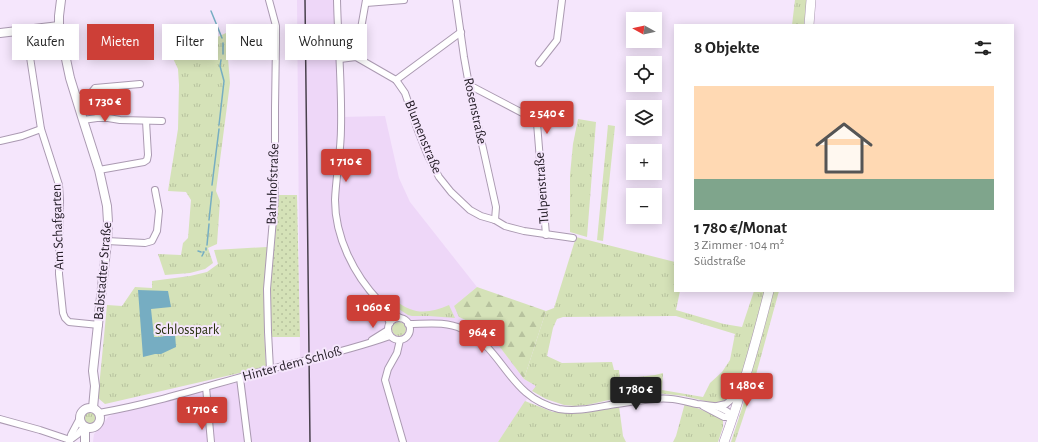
<!DOCTYPE html>
<html lang="de">
<head>
<meta charset="utf-8">
<style>
  body { margin:0; font-family:"Alegreya Sans",sans-serif; background:#f6f6f6; color:#222; height:100vh; display:flex; flex-direction:column; font-size:15px; white-space:nowrap }
  * { box-sizing:border-box; margin:0 }
  p { font-size:13px; color:#767676 }
  .icon { flex:none; width:22px; height:22px; fill:none; stroke:currentColor; stroke-width:2; stroke-linecap:round; stroke-linejoin:round }
  .map { position:relative; flex:1; overflow:hidden }
  .drawer { position:absolute; left:674px; top:24px; width:340px; height:268px; display:flex; flex-direction:column; background:#fff; border-radius:0px; box-shadow:0 2px 10px #0003 }
  .drawer>* { flex:none }
  .top-card { position:absolute; left:12px; top:24px; width:380px; height:36px; display:flex; gap:8px }
  .needle { width:26px; rotate:278deg }
  .fabs { position:absolute; left:626px; top:12px; display:grid; gap:8px }
  .fabs a { display:grid; place-items:center; width:36px; height:36px; border-radius:0px; background:#fff; box-shadow:0 2px 10px #0003; font-size:20px }
  .price { position:absolute; translate:-50% -34px; padding:0 9px; border-radius:4px; background:#cd3f37; color:#fff; font-size:13px; line-height:26px; filter:drop-shadow(0 1px 2px #0008) }
  .price::after { content:''; position:absolute; left:50%; top:24px; width:12px; height:9px; margin-left:-6px; background:inherit; clip-path:polygon(0 0,100% 0,50% 100%) }
  .price.selected { background:#222; color:#fff }
  ul { padding:0; list-style:none }
  li { display:grid; align-content:center; gap:8px; height:212px; padding:0 20px }
  li+li { border-top:1px solid #e0e0e0 }
  li span { display:grid; place-items:center; height:124px; border-radius:0px; color:#555 }
  li>.icon { margin-inline-start:auto }
  span .icon { width:72px; height:72px; fill:#fffc; stroke-width:1 }
  li b { font-size:17px }
  h2 { display:flex; justify-content:space-between; align-items:center; height:48px; padding:0 20px; font-size:17px }
  .pill { padding:0 14px; border-radius:0px; background:#fff; box-shadow:0 2px 10px #0003; font-size:14px; line-height:36px }
  .pill.selected { background:#cd3f37; color:#fff }
  .map>svg:first-child { display:block }
</style>
</head>
<body>
<div class="map">
<svg width="1038" height="442" viewBox="0 0 1038 442">
  <defs>
    <pattern id="grass-tufts" width="24" height="20" patternUnits="userSpaceOnUse"><rect width="24" height="20" fill="#d5e2b8"/><path d="M3 7l-1-3M5 7V3M7 7l1-3M15 17l-1-3M17 17v-4M19 17l1-3" fill="none" stroke="#b7c29e"/></pattern>
    <pattern id="forest-firs" width="22" height="20" patternUnits="userSpaceOnUse"><rect width="22" height="20" fill="#d5e2b8"/><path d="M5 1l3.5 6h-7zM16 11l3.5 6h-7z" fill="#b7c29e"/></pattern>
    <pattern id="garden-dots" width="8" height="8" patternUnits="userSpaceOnUse"><rect width="8" height="8" fill="#d5e2b8"/><path d="M2 2h.1M6 6h.1" fill="none" stroke="#b7c29e" stroke-width="1.8" stroke-linecap="round"/></pattern>
  </defs>
  <rect width="100%" height="100%" fill="#f5e6fc"/>
  <polygon fill="#eed7f8" points="297,0 339,0 340,117 385,116 399,178 410,202 477,287 454,306 459,317 476,325 490,334 524,379 536,386 498,442 93,442 94,434 101,427 108,417 116,413 303,366 300,358"/>
  <g fill="url(#grass-tufts)" fill-rule="evenodd">
    <polygon points="795,0 807,0 804,25 792,25"/>
    <polygon points="226,33 230,83 216,191 220,201 217,244 208,248 213,263 205,269 190,273 165,275 158,254 181,255 183,243 188,238 191,200 186,192 168,191 178,129 179,85 178,69 170,52 169,41 202,44"/>
    <polygon points="578,119 596,122 587,237 570,232 570,175 573,144"/>
    <polygon points="608,125 615,126 603,241 597,240"/>
    <path d="M 576,237 L 675,262 L 675,291 L 680,291 L 676,310 L 724,324 L 742,327 L 754,291 L 765,291 L 745,366 L 731,396 L 723,401 L 713,403 L 684,396 L 666,394 L 655,393 L 643,396 L 631,395 L 587,405 L 575,406 L 564,405 L 546,399 L 532,391 L 536,386 L 524,379 L 546,311 L 554,308 ZM 676,316 L 735,334 L 730,360 L 722,372 L 710,383 L 703,397 L 662,390 L 663,373 L 655,375 L 620,379 L 619,370 L 614,370 L 612,362 L 562,363 L 547,356 L 553,328 L 557,319 L 563,317 Z"/>
    <polygon points="267,247 264,290 264,328 266,367 105,404 98,398 107,305 122,306 135,287 152,288 152,281 190,276 207,272 218,264 214,250"/>
    <polygon points="773,291 779,291 749,400 735,442 731,442 745,399 753,364"/>
    <path d="M 395,300 C 413,315 429,314 449,305 L 455,318 L 429,316 L 412,316 L 408,315 L 391,304 Z"/>
    <circle cx="399" cy="329" r="7"/>
    <polygon points="525,401 553,412 599,410 619,406 623,436 626,442 498,442"/>
    <polygon points="685,403 714,415 723,420 723,427 718,442 673,442 676,436"/>
    <circle cx="90" cy="418" r="6"/>
  </g>
  <polygon fill="url(#forest-firs)" points="477,287 546,311 524,379 490,334 476,325 459,317 454,306"/>
  <polygon fill="url(#garden-dots)" points="279,195 297,195 300,337 271,337 270,290"/>
  <polygon fill="#76adc2" points="138,290 168,291 171,307 151,309 154,337 160,337 175,334 176,347 161,354 155,354 143,357"/>
  <g fill="none" stroke-linecap="round" stroke-linejoin="round">
    <g stroke="#76adc2" stroke-width="1.5">
      <polyline points="211,11 222,38"/>
      <polyline points="223,54 223,43"/>
      <polyline points="219,125 224,81 220,66 221,60"/>
      <polyline points="212,185 219,129"/>
      <polyline points="209,220 212,192"/>
      <polyline points="207,245 209,224"/>
      <polyline points="206,250 206,248"/>
      <polyline points="198,251 201,252"/>
      <polyline points="202,256 204,252 203,252"/>
    </g>
    <defs>
      <g id="minor">
        <polyline points="269,0 276,26 276,42 275,108 275,196 267,289 268,332 270,369"/>
        <path d="M 337,0 C 338,43 342,85 341,128 C 341,152 336,176 335,200 C 335,237 354,275 379,301 C 385,308 393,313 400,318"/>
        <polyline points="456,0 464,57 469,85 496,207 495,220"/>
        <polyline points="366,3 404,0"/>
        <polyline points="26,31 41,129 59,185 60,200 59,274 63,313 65,318 69,322 99,325"/>
        <polyline points="356,57 366,0"/>
        <polyline points="340,59 356,57 396,80 405,93 417,128 428,156 439,177 451,192 470,210 481,216 495,220 505,226 524,231 573,238"/>
        <polyline points="539,63 557,40 562,0"/>
        <polyline points="396,80 461,32"/>
        <polyline points="469,85 534,119 537,123 546,235"/>
        <polyline points="76,98 91,93 95,88 140,84"/>
        <polyline points="97,118 108,118 120,120 162,121"/>
        <polyline points="83,120 97,118 105,105 119,101"/>
        <polyline points="0,141 22,136 41,129"/>
        <polyline points="99,170 144,162 147,160 148,155 146,121"/>
        <polyline points="107,241 145,243 152,241 157,231 159,211 155,190"/>
        <polyline points="381,305 390,323"/>
        <circle cx="399" cy="329" r="11"/>
        <path d="M 408,324 C 426,324 446,321 462,329 C 504,347 508,398 559,409 C 576,412 593,408 610,405 C 625,403 640,400 655,399 C 670,397 683,401 697,404 C 712,406 723,405 733,417"/>
        <polyline points="372,340 388,330"/>
        <polyline points="400,340 397,353 388,369 385,380 403,442"/>
        <polyline points="240,378 248,442"/>
        <polyline points="206,387 211,442"/>
        <polyline points="703,406 724,417 733,417"/>
        <polyline points="717,406 726,404 739,393"/>
        <path d="M 99,413 C 157,403 213,384 270,369 C 310,359 351,350 390,336"/>
        <polyline points="0,419 40,430 70,440"/>
        <polyline points="70,440 78,434 84,427"/>
        <polyline points="69,442 71,435 79,420"/>
      </g>
      <g id="tertiary">
        <polyline points="61,0 59,16 59,26 70,78 83,120 99,170 107,206 108,222 107,241 93,371 95,386 93,408"/>
        <polyline points="0,33 59,26"/>
        <circle cx="90" cy="418" r="10"/>
        <polyline points="85,427 85,442"/>
      </g>
      <g id="secondary">
        <polyline points="809,25 811,0"/>
        <path d="M 724,442 C 742,393 756,342 769,291"/>
      </g>
    </defs>
    <use href="#minor" stroke="#ab9ab2" stroke-width="8"/>
    <use href="#tertiary" stroke="#ab9ab2" stroke-width="10"/>
    <use href="#secondary" stroke="#ab9ab2" stroke-width="10"/>
    <use href="#minor" stroke="#fff" stroke-width="6"/>
    <use href="#tertiary" stroke="#fff" stroke-width="8"/>
    <use href="#secondary" stroke="#fff" stroke-width="9"/>
    <polyline stroke="#48404c" stroke-width="1.5" points="305,0 310,442"/>
  </g>
  <g text-anchor="middle" dominant-baseline="central" stroke-width="4" stroke-linejoin="round" paint-order="stroke">
    <g font-size="14" fill="#27202a" stroke="#f5e6fc">
      <text transform="translate(475 111) rotate(78)">Rosenstraße</text>
      <text transform="translate(423 137) rotate(68)">Blumenstraße</text>
      <text transform="translate(273 184) rotate(-88)">Bahnhofstraße</text>
      <text transform="translate(542 188) rotate(-94)">Tulpenstraße</text>
      <text transform="translate(58 227) rotate(-92)">Am Schafgarten</text>
      <text transform="translate(103 271) rotate(-85)">Babstadter Straße</text>
      <text transform="translate(292 364) rotate(-15)">Hinter dem Schloß</text>
    </g>
    <g font-size="14" fill="#27300c" stroke="#f5e6fc">
      <text x="187" y="330">Schlosspark</text>
    </g>
  </g>
</svg>
<div class="fabs">
<a><svg class="needle" viewBox="-14 -14 28 28"><path d="M0-13l5 13h-10z" fill="#e53935"/><path d="M0 13l5-13h-10z" fill="#767676"/></svg></a>
<a><svg class="icon" aria-label="locate" viewBox="0 0 24 24"><circle cx="12" cy="12" r="6"/><path d="M12 2v4M12 18v4M2 12h4M18 12h4"/></svg></a>
<a><svg class="icon" aria-label="layers" viewBox="0 0 24 24"><path d="M12 4l9 5-9 5-9-5zM3 14l9 5 9-5"/></svg></a>
<a>+</a>
<a>−</a>
</div>
<b class="price" style="left:105px;top:123px">1 730 €</b>
<b class="price" style="left:547px;top:135px">2 540 €</b>
<b class="price" style="left:346px;top:183px">1 710 €</b>
<b class="price" style="left:373px;top:329px">1 060 €</b>
<b class="price" style="left:482px;top:354px">964 €</b>
<b class="price" style="left:747px;top:407px">1 480 €</b>
<b class="price selected" style="left:636px;top:411px">1 780 €</b>
<b class="price" style="left:202px;top:431px">1 710 €</b>
<div class="top-card">
<a class="pill">Kaufen</a>
<a class="pill selected">Mieten</a>
<a class="pill">Filter</a>
<a class="pill">Neu</a>
<a class="pill">Wohnung</a>
</div>
<section class="drawer">
<h2>8 Objekte<svg class="icon" aria-label="filters" viewBox="0 0 24 24"><path d="M4 7h16M4 17h16"/><circle cx="9" cy="7" r="2"/><circle cx="15" cy="17" r="2"/></svg></h2>
<ul>
<li><span style="background:linear-gradient(#ffd9b3 75%,#7fa58c 0)"><svg class="icon" aria-label="home" viewBox="0 0 24 24"><path d="M3 11l9-7 9 7M6 9v11h12V9"/></svg></span><div><b>1 780 €/Monat</b><p>3 Zimmer · 104 m²</p><p>Südstraße</p></div></li>
</ul>
</section>
</div>
</body>
</html>
